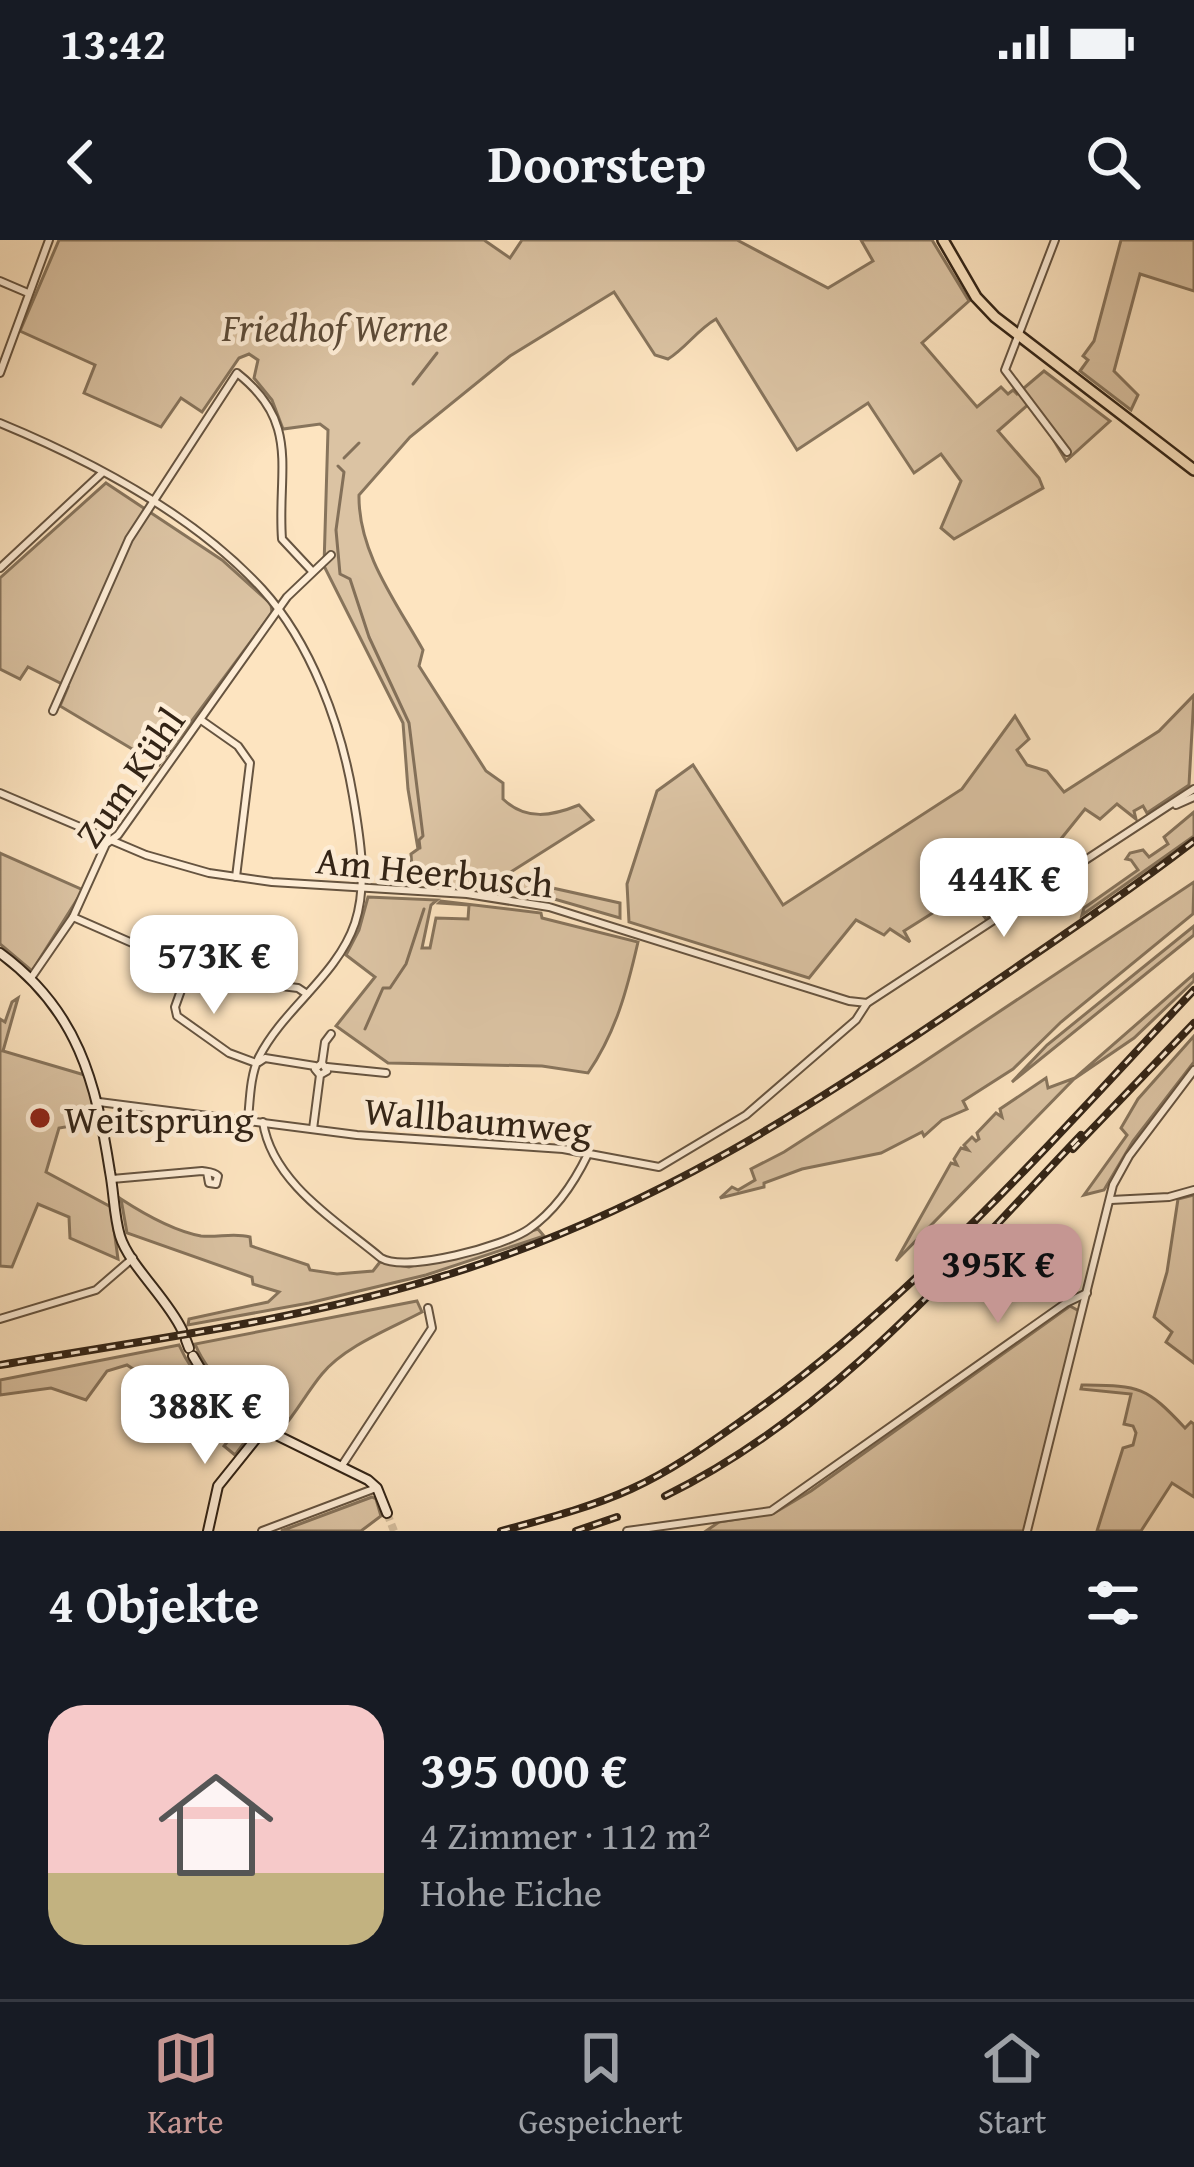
<!DOCTYPE html>
<html lang="de">
<head>
<meta charset="utf-8">
<style>
  body { margin:0; font-family:"Gentium Book Plus",serif; background:#20242c; color:#f1f3f6; height:100vh; display:flex; flex-direction:column; font-size:45px; white-space:nowrap }
  * { box-sizing:border-box; margin:0 }
  p { font-size:39px; color:#9ea1a6 }
  .icon { flex:none; width:66px; height:66px; fill:none; stroke:currentColor; stroke-width:2; stroke-linecap:round; stroke-linejoin:round }
  .map { position:relative; height:1291px; overflow:hidden }
  .panel { display:flex; flex-direction:column; background:#171b24; flex:1 }
  .panel>* { flex:none }
  .price { position:absolute; translate:-50% -102px; padding:0 27px; border-radius:24px; background:#fff; color:#222; font-size:39px; line-height:78px; filter:drop-shadow(0 3px 6px #0008) }
  .price::after { content:''; position:absolute; left:50%; top:72px; width:36px; height:27px; margin-left:-18px; background:inherit; clip-path:polygon(0 0,100% 0,50% 100%) }
  .price.on { background:#c59692; color:#111 }
  ul { padding:0; list-style:none }
  li { display:flex; align-items:center; gap:36px; height:300px; padding:0 48px }
  li+li { border-top:3px solid #363941 }
  li span { display:grid; place-items:center; flex:none; width:336px; height:240px; border-radius:36px; color:#555 }
  li>.icon { margin-inline-start:auto }
  span .icon { width:144px; height:144px; fill:#fffc; stroke-width:1 }
  li b { font-size:51px }
  h2 { display:flex; justify-content:space-between; align-items:center; height:144px; padding:0 48px; font-size:51px }
  .status { display:flex; justify-content:space-between; align-items:center; height:84px; padding:0 60px; background:#171b24; direction:ltr }
  .status svg { height:33px; fill:currentColor }
  header { display:flex; justify-content:space-between; align-items:center; height:156px; padding:0 48px; background:#171b24; font-size:54px; font-weight:700 }
  .tabs { display:flex; justify-content:space-around; align-items:center; height:168px; border-top:3px solid #363941; background:#171b24; font-size:33px; color:#9ea1a6 }
  .tabs a { display:grid; justify-items:center; gap:6px }
  .tabs .on { color:#c59692 }
  .map>svg:first-child { display:block }
</style>
</head>
<body>
<div class="status"><b>13:42</b><svg viewBox="0 0 49 12"><path d="M0 12V9h3v3zM5 12V6h3v6zM10 12V3h3v9zM15 12V0h3v12zM26 1h20v11H26zM47 4h2v5h-2z"/></svg></div>
<header><svg class="icon" aria-label="back" viewBox="0 0 24 24"><path d="M15 5l-7 7 7 7"/></svg>Doorstep<svg class="icon" aria-label="search" viewBox="0 0 24 24"><circle cx="10" cy="10" r="6"/><path d="M15 15l6 6"/></svg></header>
<div class="map">
<svg width="1194" height="1291" viewBox="0 0 1194 1291">
  <rect width="100%" height="100%" fill="#fde4c0"/>
  <filter id="stains"><feTurbulence type="fractalNoise" baseFrequency=".00167" numOctaves="4"/><feColorMatrix values="0 0 0 0 .2 0 0 0 0 .09 0 0 0 0 .02 0 0 0 .5 -.17"/></filter>
  <radialGradient id="worn" r=".72"><stop offset=".6" stop-color="#630" stop-opacity="0"/><stop offset="1" stop-color="#630" stop-opacity=".3"/></radialGradient>
  <g fill="#dbc3a3" stroke="#87745c" stroke-width="3">
    <path d="M 59,0 L 484,0 L 510,18 L 522,0 L 737,0 L 828,48 L 873,21 L 861,0 L 932,0 L 969,61 L 922,103 L 977,167 L 1001,147 L 1008,154 L 1013,150 L 1017,154 L 1044,131 L 1110,181 L 1066,221 L 1031,162 L 998,191 L 1039,238 L 1043,248 L 954,299 L 941,288 L 961,241 L 941,214 L 914,233 L 868,163 L 797,210 L 716,79 C 697,90 686,108 668,119 L 655,115 L 614,52 L 510,116 L 410,197 L 359,255 C 358,312 396,362 423,410 L 419,426 L 486,531 L 503,543 L 503,559 C 526,581 552,576 579,565 L 593,580 L 503,637 L 620,663 L 620,678 L 530,652 L 413,642 L 411,614 L 418,609 L 408,549 L 403,483 L 324,326 L 328,190 L 320,184 L 283,189 L 272,160 L 254,138 L 258,120 L 249,114 L 239,118 L 202,172 L 181,158 L 161,187 L 84,153 L 95,125 L 20,91 Z"/>
    <polygon points="1121,0 1194,0 1194,51 1140,34 1114,131 1138,155 1131,170 1080,131 1088,120 1083,116 1094,101"/>
    <polygon points="106,243 222,320 271,364 272,373 159,525 60,466 68,447 28,427 20,439 0,429 0,338"/>
    <polygon points="1194,455 1189,545 1147,573 1143,566 1134,571 1136,579 1117,564 1100,579 1085,569 1056,605 1039,616 1052,636 986,679 966,652 904,691 910,702 890,689 884,695 856,680 809,738 629,682 627,644 657,551 693,525 783,665 962,549 1015,476 1029,499 1017,510 1027,525 1047,531 1064,552 1159,491"/>
    <polygon points="1194,572 1194,596 1082,675 1084,668 1138,630 1131,620 1126,619 1130,613 1143,610 1149,617 1168,604 1164,597"/>
    <polygon points="0,613 83,650 32,731 0,704"/>
    <polygon points="1194,642 1193,674 1061,782 1013,829 963,861 967,869 942,880 924,896 922,892 881,913 802,929 764,943 764,947 720,958 732,947 738,950 755,940 751,929 784,912 916,827"/>
    <path d="M 368,657 L 437,660 L 431,665 L 422,708 L 430,708 L 436,678 L 468,679 L 469,665 L 439,663 L 441,661 L 541,673 L 542,678 L 638,702 C 627,750 616,792 588,833 L 542,826 L 388,823 L 336,786 L 375,737 L 346,715 L 359,690 Z"/>
    <polygon points="1194,686 1194,695 1012,842 1047,805"/>
    <polygon points="1194,734 1194,741 1134,798 1074,839 896,1021 951,923 957,925 954,919 961,908 968,910 964,905 972,897 976,901 979,899 977,893 996,873 1002,877 1000,869 1046,838 1048,848 1075,838"/>
    <polygon points="18,758 3,811 88,836 95,882 59,888 46,932 111,967 118,1019 70,998 69,977 38,964 12,1027 0,1026 0,779 5,782 12,762"/>
    <polygon points="1194,796 1194,822 1133,901 1104,950 1084,955 1127,895 1121,888 1138,859"/>
    <polygon points="1194,955 1194,1123 1166,1102 1172,1092 1154,1077 1167,1032 1178,959"/>
    <path d="M 121,959 C 144,974 174,991 201,996 C 218,998 233,992 250,997 L 251,1006 L 308,1025 L 310,1030 L 337,1034 L 373,1031 L 380,1022 L 409,1027 L 538,989 L 544,996 L 426,1035 L 309,1063 L 188,1085 L 189,1079 L 268,1062 L 279,1052 L 253,1044 L 252,1037 L 127,993 Z"/>
    <path d="M 417,1061 L 422,1072 C 390,1089 345,1106 322,1134 C 307,1152 297,1172 281,1190 C 249,1174 209,1138 195,1104 Z"/>
    <polygon points="1070,1066 1079,1071 1024,1291 706,1291 719,1282 774,1273 811,1251"/>
    <path d="M 179,1105 C 195,1141 223,1166 253,1191 L 235,1215 L 224,1206 L 232,1196 L 225,1189 L 127,1125 L 107,1131 L 86,1160 L 51,1148 L 0,1155 L 0,1140 Z"/>
    <path d="M 1082,1145 C 1139,1146 1145,1145 1185,1188 L 1191,1182 L 1194,1184 L 1194,1257 L 1172,1243 L 1141,1291 L 1097,1291 L 1123,1208 L 1133,1205 L 1136,1193 L 1133,1186 L 1124,1184 L 1131,1154 L 1081,1149 Z"/>
    <polygon points="372,1257 376,1259 381,1276 361,1291 281,1291"/>
  </g>
  <g fill="none" stroke-linecap="round" stroke-linejoin="round">
    <g stroke="#837059" stroke-width="3">
      <polyline points="413,144 437,113"/>
      <polyline points="344,218 359,203"/>
      <polyline points="338,226 344,232 336,290 340,334 350,339 369,397 409,483 423,596 419,600 420,608"/>
      <polyline points="365,789 383,748 390,748 406,724 424,669"/>
    </g>
    <polyline stroke="#d5be9e" stroke-width="8" stroke-dasharray="8 4" stroke-linecap="butt" points="387,1273 394,1291"/>
    <defs>
      <g id="street">
        <polyline points="1055,0 1005,130 1067,212"/>
        <polyline points="0,41 28,53"/>
        <polyline points="0,133 49,0"/>
        <path d="M 0,183 C 92,221 193,274 262,349 C 311,403 341,485 353,556 C 360,597 368,643 355,683 C 337,736 284,768 259,817 C 250,836 250,859 248,880"/>
        <polyline points="0,328 102,233"/>
        <path d="M 53,471 L 129,299 L 237,133 C 301,183 277,230 282,299 L 311,330"/>
        <polyline points="201,480 238,506 250,523 236,637"/>
        <polyline points="0,553 146,615 209,633 272,642 467,654 549,667 849,761 867,763"/>
        <polyline points="1176,565 1194,557"/>
        <polyline points="73,677 189,728 232,740 298,748 307,754"/>
        <polyline points="189,728 175,767 177,776 229,813 256,823"/>
        <polyline points="31,738 73,677 106,604 118,595 287,357 331,315"/>
        <polyline points="259,822 265,818 315,826"/>
        <polyline points="322,823 325,802 331,794"/>
        <polyline points="327,827 386,833"/>
        <polyline points="99,862 357,895 563,909 659,927 746,875 856,780 867,763 1194,549"/>
        <path d="M 263,882 C 272,943 338,982 381,1018 C 406,1033 505,1006 529,989 C 555,971 575,941 588,914"/>
        <polyline points="313,889 320,835 315,829 322,823 327,831 320,835"/>
        <path d="M 112,939 L 202,931 C 208,932 214,932 218,936 L 216,944 L 209,943 L 207,932"/>
        <polyline points="1111,960 1169,957 1194,950"/>
        <polyline points="0,1079 96,1050 133,1018"/>
        <polyline points="341,1227 432,1088 428,1068"/>
        <polyline points="262,1291 376,1248"/>
        <polyline points="627,1291 771,1271 1066,1063 1087,1053"/>
        <polyline points="1027,1291 1113,945 1129,916 1194,830"/>
      </g>
      <g id="secondary">
        <path d="M 0,713 C 78,770 96,842 110,932 C 114,953 114,976 120,996 C 129,1025 167,1058 182,1090"/>
        <polyline points="186,1100 189,1108"/>
        <polyline points="193,1116 206,1138 248,1179"/>
        <polyline points="252,1183 368,1240 377,1248 387,1273"/>
        <polyline points="208,1291 218,1246 263,1190"/>
      </g>
      <polyline id="primary" points="943,0 976,57 995,77 1194,230"/>
    </defs>
    <use href="#street" stroke="#665440" stroke-width="10"/>
    <use href="#secondary" stroke="#332416" stroke-width="12"/>
    <use href="#primary" stroke="#332416" stroke-width="14"/>
    <use href="#street" stroke="#feedd6" stroke-width="6"/>
    <use href="#secondary" stroke="#feedd6" stroke-width="8"/>
    <use href="#primary" stroke="#fde4c0" stroke-width="9"/>
    <defs>
      <g id="rail">
        <polyline points="1073,909 1194,783"/>
        <path d="M 0,1125 C 151,1099 306,1080 453,1033 C 646,972 798,876 964,763 C 1041,710 1120,658 1194,601"/>
        <path d="M 665,1256 C 833,1174 954,1028 1081,895"/>
        <path d="M 501,1291 C 545,1279 589,1268 631,1249 C 673,1230 710,1203 747,1177 C 916,1058 1053,899 1194,750"/>
        <polyline points="576,1291 617,1277"/>
      </g>
    </defs>
    <use href="#rail" stroke="#332416" stroke-width="8"/>
    <use href="#rail" stroke="#feedd6" stroke-width="3" stroke-dasharray="9" stroke-linecap="butt"/>
  </g>
  <circle fill="#8f2418" stroke="#feedd6" stroke-width="4.5" cx="40" cy="878" r="12"/>
  <g text-anchor="middle" dominant-baseline="central" stroke-width="9" stroke-linejoin="round" paint-order="stroke">
    <g font-size="39" font-style="italic" fill="#5d4c39" stroke="#feedd6">
      <text x="335" y="86">Friedhof Werne</text>
    </g>
    <g font-size="39" fill="#332416" stroke="#feedd6">
      <text transform="translate(129 537) rotate(-55)">Zum Kühl</text>
      <text transform="translate(435 631) rotate(6)">Am Heerbusch</text>
      <text transform="translate(478 879) rotate(5)">Wallbaumweg</text>
    </g>
    <g font-size="39" fill="#332416" stroke="#feedd6" text-anchor="start">
      <text x="64" y="878">Weitsprung</text>
    </g>
  </g>
  <rect width="100%" height="100%" filter="url(#stains)"/>
  <rect width="100%" height="100%" fill="url(#worn)"/>
</svg>
<b class="price" style="left:1004px;top:700px">444K €</b>
<b class="price" style="left:214px;top:777px">573K €</b>
<b class="price on" style="left:998px;top:1086px">395K €</b>
<b class="price" style="left:205px;top:1227px">388K €</b>
</div>
<section class="panel">
<h2>4 Objekte<svg class="icon" aria-label="filters" viewBox="0 0 24 24"><path d="M4 7h16M4 17h16"/><circle cx="9" cy="7" r="2"/><circle cx="15" cy="17" r="2"/></svg></h2>
<ul>
<li><span style="background:linear-gradient(#f6c9c9 70%,#c2b280 0)"><svg class="icon" aria-label="home" viewBox="0 0 24 24"><path d="M3 11l9-7 9 7M6 9v11h12V9"/></svg></span><div><b>395 000 €</b><p>4 Zimmer · 112 m²</p><p>Hohe Eiche</p></div></li>
</ul>
</section>
<nav class="tabs">
<a class="on"><svg class="icon" aria-label="map" viewBox="0 0 24 24"><path d="M3 6l6-2 6 2 6-2v14l-6 2-6-2-6 2zM9 4v14M15 6v14"/></svg>Karte</a>
<a><svg class="icon" aria-label="saved" viewBox="0 0 24 24"><path d="M7 4h10v16l-5-4-5 4z"/></svg>Gespeichert</a>
<a><svg class="icon" aria-label="home" viewBox="0 0 24 24"><path d="M3 11l9-7 9 7M6 9v11h12V9"/></svg>Start</a>
</nav>
</body>
</html>
